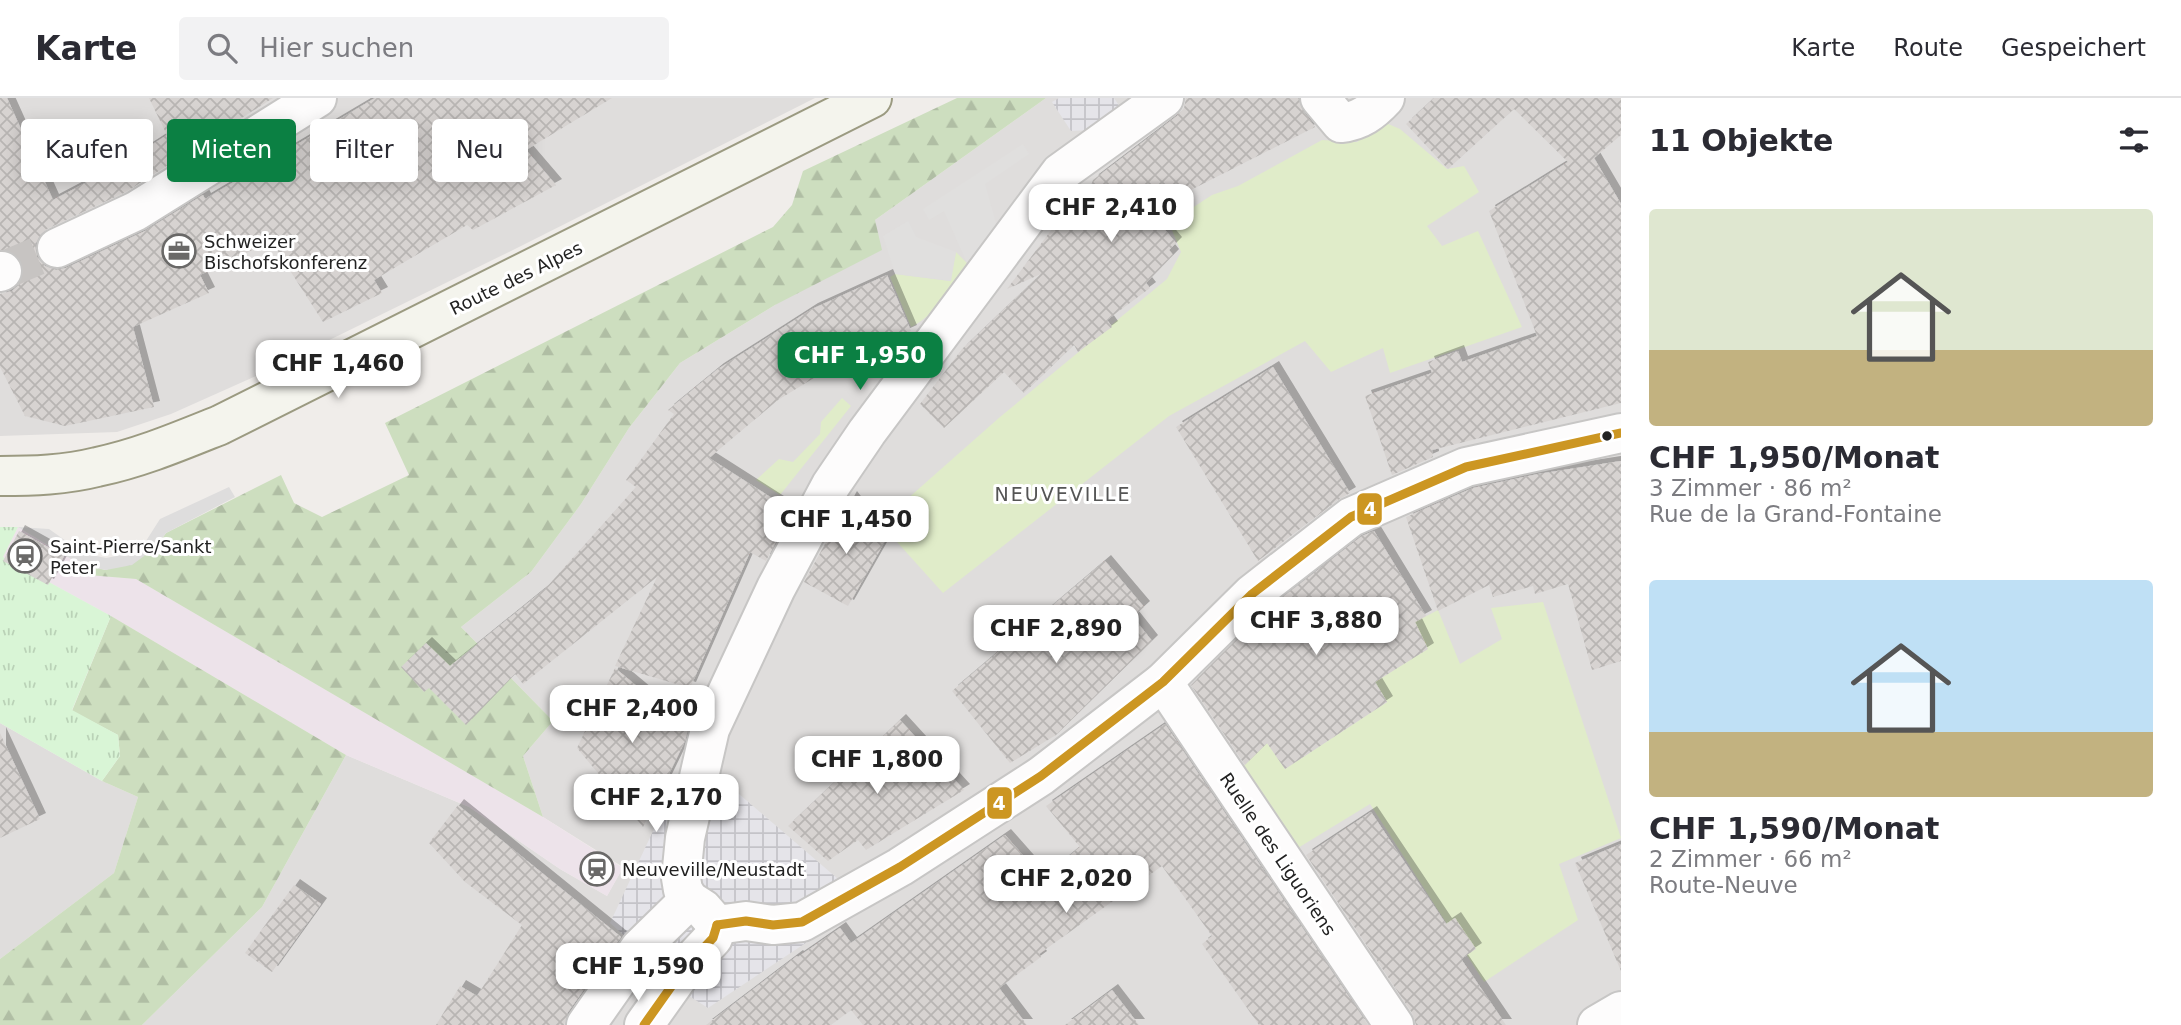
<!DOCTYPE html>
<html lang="de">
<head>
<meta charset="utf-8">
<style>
  body { margin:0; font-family:"DejaVu Sans",sans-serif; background:#f2f2f3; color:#2b2b33; height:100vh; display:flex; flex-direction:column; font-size:26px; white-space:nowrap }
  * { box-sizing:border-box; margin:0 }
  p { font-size:23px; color:#7c7c81 }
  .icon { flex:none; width:38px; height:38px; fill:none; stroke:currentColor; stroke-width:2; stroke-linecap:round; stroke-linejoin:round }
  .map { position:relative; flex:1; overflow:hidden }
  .sheet { display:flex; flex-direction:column; background:#fff; width:560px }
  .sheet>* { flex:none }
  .hud { position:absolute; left:21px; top:21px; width:665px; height:63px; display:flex; gap:14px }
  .price { position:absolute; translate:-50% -60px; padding:0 16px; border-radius:14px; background:#fff; color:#222; font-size:23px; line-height:46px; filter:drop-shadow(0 2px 4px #0008) }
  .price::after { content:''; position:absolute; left:50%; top:42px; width:21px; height:16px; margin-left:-10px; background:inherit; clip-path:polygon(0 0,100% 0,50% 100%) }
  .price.active { background:#0b8043; color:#fff }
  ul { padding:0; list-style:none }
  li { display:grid; align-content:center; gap:14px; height:371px; padding:0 28px }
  li span { display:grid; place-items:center; height:217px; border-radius:7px; color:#555 }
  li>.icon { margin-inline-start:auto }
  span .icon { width:126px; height:126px; fill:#fffc; stroke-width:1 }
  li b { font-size:30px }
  h2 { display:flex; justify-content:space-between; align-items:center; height:84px; padding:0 28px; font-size:30px }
  .chip { padding:0 24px; border-radius:7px; background:#fff; box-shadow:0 4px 18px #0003; font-size:24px; line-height:63px }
  .chip.active { background:#0b8043; color:#fff }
  header { display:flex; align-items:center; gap:42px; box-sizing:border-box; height:98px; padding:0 35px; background:#fff; border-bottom:2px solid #e1e1e2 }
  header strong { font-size:33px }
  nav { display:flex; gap:38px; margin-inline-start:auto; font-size:24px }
  .search { width:490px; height:63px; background:#f2f2f3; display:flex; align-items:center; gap:18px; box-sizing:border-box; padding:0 24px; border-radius:7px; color:#7c7c81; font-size:26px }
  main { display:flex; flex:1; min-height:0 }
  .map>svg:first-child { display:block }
</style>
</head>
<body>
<header>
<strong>Karte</strong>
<div class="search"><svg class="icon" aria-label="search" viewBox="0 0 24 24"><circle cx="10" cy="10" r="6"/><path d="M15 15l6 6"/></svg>Hier suchen</div>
<nav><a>Karte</a><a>Route</a><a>Gespeichert</a></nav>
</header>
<main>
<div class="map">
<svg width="1621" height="927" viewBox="0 0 1621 927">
  <defs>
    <pattern id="forest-firs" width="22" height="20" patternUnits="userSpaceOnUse" patternTransform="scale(1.75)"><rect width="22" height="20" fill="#cddebf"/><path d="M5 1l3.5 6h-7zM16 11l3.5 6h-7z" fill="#b0bea4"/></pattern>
    <pattern id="park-tufts" width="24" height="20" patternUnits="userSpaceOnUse" patternTransform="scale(1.75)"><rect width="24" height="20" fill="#d9f5d6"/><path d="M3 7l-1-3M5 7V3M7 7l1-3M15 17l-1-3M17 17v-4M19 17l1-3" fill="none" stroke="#bad2b7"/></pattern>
    <pattern id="plaza-grid" width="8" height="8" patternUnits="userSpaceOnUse" patternTransform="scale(1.75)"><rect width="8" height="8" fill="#e5e4e9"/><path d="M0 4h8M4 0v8" fill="none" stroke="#c4c3c8"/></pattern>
    <pattern id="building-cross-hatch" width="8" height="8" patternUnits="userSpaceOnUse" patternTransform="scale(1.75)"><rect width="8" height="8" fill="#d7d3d1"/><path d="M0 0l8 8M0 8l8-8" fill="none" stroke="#b8b5b3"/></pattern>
    <filter id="shadow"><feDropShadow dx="6" dy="-6" stdDeviation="0" flood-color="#0004"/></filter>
  </defs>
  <rect width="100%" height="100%" fill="#f0edea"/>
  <g fill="#dfdddc">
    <polygon points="0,0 815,0 519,149 256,278 171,316 117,334 0,338"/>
    <polygon points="1046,0 1621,0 1621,927 142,927 262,809 346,657 469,709 560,771 607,798 623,769 543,719 523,658 553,623 461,529 531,474 581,406 629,330 680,265 775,207 875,122"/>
    <polygon points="0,625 102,683 138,699 114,775 0,861"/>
  </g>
  <polygon fill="#ede3ea" points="18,429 81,467 88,477 136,481 543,719 623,770 607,798 560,771 469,709 346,657 111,518 3,459"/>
  <g fill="#e0ecc9">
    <polygon points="1381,23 1400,31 1447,71 1464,68 1479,94 1427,128 1442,148 1478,133 1522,229 1390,275 1383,250 1331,274 1305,243 1169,318 943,495 880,425 1000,319 1167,181 1181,154 1169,125 1212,97 1238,88 1322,42 1357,44"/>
    <path d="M 956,154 L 967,165 C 956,186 932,220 911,229 L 890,179 L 895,176 L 950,183 Z"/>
    <polygon points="842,300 851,308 780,397 756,382 779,361 793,364 820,336 821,324"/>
    <polygon points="1543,504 1621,740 1559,766 1578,822 1484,884 1370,706 1293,753 1235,676 1267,645 1285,671 1387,604 1375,584 1427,551 1415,524 1438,512 1460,566 1502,541 1491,510"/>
  </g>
  <g fill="url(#forest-firs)">
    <polygon points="957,0 1046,0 875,122 882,152 775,207 680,265 629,330 581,406 531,474 461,529 553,623 523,658 543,719 136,481 88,477 81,467 106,472 155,450 166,435 281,377 294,405 322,419 409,377 385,325 773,129 792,107 803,73"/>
    <polygon points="111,518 346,657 262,809 142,927 0,927 0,861 114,775 138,699 102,683 120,658 118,637 72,613"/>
  </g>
  <polygon fill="url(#park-tufts)" points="0,429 18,429 3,459 111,518 72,612 118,637 120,658 102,683 0,625"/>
  <g fill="#e0dfde">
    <polygon points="1023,46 1029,56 985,86 997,129 967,165 944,113 929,122 923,111"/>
    <polygon points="908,123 916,139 956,154 951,183 895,176 883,138"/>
  </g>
  <g fill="url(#plaza-grid)">
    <polygon points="1059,0 1114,0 1124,15 1090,32 1071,33 1052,4"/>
    <polygon points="690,654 866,805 708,910 622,855 628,841 610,825"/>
  </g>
  <polygon fill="#dedddd" points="229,389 235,399 166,435 155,450 132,467 106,472 81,467 18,429 49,431 83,455 106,460 127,456 146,443 160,421"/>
  <g fill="url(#building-cross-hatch)" filter="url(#shadow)">
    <polygon points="0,0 7,0 53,102 125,64 167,37 149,0 273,0 126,94 47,131 40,137 35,147 37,159 45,168 56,172 66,170 145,133 203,97 205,101 375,0 612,0 526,52 556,87 473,132 467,127 374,182 382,195 323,224 271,143 200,177 209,195 133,229 154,309 65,328 25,318 0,269 0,196 12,193 20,186 24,174 22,164 15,155 0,152"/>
    <polygon points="1186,0 1298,0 1303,13 1315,29 1179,98 1183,108 1161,127 1176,145 1169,152 1173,157 1146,185 1150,190 1107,222 1112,229 1078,254 1074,247 1024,295 1004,274 944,330 920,306 962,251 1041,176 1007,191 1052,131 1089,93 1093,82 1177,18 1184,10"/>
    <polygon points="1434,0 1621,0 1621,37 1594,60 1621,106 1621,305 1432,352 1433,359 1392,377 1365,298 1432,275 1428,264 1458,253 1462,264 1537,238 1489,113 1568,64 1514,11 1448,71 1406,26"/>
    <polygon points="887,177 911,233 840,264 778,302 709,360 792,413 766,463 750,454 690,590 615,568 657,479 523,586 515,576 466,627 429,590 424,594 401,569 426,545 450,568 545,491 636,389 626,382 674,316 668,312 718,271 812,211"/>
    <polygon points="1273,269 1350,395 1338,402 1258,463 1176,329"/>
    <polygon points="1621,363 1621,563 1592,572 1568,486 1535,496 1533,488 1493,499 1489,487 1438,513 1406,419 1473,390 1538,376"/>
    <polygon points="851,399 885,443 848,508 804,484"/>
    <polygon points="19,433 64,458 48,487 3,463"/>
    <polygon points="1374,433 1426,518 1415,524 1428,551 1375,584 1387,604 1285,671 1267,645 1245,667 1191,587 1266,512 1362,438"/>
    <polygon points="1105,463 1144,509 1133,519 1152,543 1056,637 1010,665 952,593"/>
    <polygon points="615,570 688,631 685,643 643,729 577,650"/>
    <polygon points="900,622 964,692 866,752 858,742 828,763 788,728"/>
    <polygon points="1165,626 1368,927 1259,927 1202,846 1212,838 1162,768 1039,856 1041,859 999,890 1027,927 863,927 851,912 831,927 706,927 797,858 798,859 840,830 851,845 1005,737 1043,780 1080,749 1046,708"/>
    <polygon points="0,635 40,721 0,740"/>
    <polygon points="458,707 621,839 568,914 564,927 436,927 460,888 477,898 522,827 465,784 429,745"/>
    <polygon points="1371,714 1446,826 1455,820 1476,851 1461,861 1506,927 1416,927 1412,915 1306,757"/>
    <polygon points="1621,746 1621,873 1575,765"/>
    <polygon points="294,787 321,806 272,874 245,855"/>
    <polygon points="1112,892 1139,927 1065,927"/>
  </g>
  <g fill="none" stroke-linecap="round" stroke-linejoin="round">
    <polyline stroke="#c7c4c2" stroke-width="38" stroke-dasharray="38 19" stroke-linecap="butt" points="2,173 57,150"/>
    <defs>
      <g id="street">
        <path d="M 1320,0 L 1341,25 C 1360,23 1372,14 1385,0"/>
        <polyline points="57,150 136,113 317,0"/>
        <polyline points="0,174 2,173"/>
        <polyline points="1163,584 1394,927"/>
        <polyline points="717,827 746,823 773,827 802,824 900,769 1041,678 1163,584 1252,496 1351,419 1466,369 1621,335"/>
        <polyline points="717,827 703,811 689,802 683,792 681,780 685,740 710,631 776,490 831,387 867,334 1060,75 1164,0"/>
        <polyline points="586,927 640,850 689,802"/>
        <polyline points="644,927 683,872 713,840 717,827"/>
        <polyline points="1597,927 1621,913"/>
      </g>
      <path id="secondary" d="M 0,378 C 33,378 65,377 97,369 C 140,360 180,343 220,327 L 872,0"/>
    </defs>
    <use href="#street" stroke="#c7c6c5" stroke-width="42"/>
    <use href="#secondary" stroke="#9b9a81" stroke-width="42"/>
    <use href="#street" stroke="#fdfcfc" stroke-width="38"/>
    <use href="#secondary" stroke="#f4f4ed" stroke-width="38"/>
    <defs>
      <g id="bus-1">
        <polyline points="717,827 746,823 773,827 802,824 900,769 1041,678 1163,584 1252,496 1351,419 1466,369 1621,335"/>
        <polyline points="644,927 683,872 713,840 717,827"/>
      </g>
    </defs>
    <use href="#bus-1" stroke="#fff" stroke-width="14"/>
    <use href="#bus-1" stroke="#cc9622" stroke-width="9"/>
  </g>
  <defs>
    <symbol id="office-ring" viewBox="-11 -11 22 22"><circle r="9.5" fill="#fff" stroke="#6a6968" stroke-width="1.5"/><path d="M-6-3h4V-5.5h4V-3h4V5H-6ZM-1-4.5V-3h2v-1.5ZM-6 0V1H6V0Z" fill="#6a6968"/></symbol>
    <symbol id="station-ring" viewBox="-11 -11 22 22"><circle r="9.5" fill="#fff" stroke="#6a6968" stroke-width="1.5"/><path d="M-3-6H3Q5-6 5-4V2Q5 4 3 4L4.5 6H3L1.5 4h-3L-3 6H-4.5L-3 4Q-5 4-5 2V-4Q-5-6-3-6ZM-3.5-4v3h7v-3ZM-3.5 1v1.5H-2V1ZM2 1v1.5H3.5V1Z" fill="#6a6968"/></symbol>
  </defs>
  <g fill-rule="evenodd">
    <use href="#office-ring" x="160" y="134" width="38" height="38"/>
    <use href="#station-ring" x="6" y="439" width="38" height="38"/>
    <use href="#station-ring" x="578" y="752" width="38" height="38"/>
  </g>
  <circle fill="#222" stroke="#fff" stroke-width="2.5" cx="1607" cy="338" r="6"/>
  <g text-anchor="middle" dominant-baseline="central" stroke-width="6" stroke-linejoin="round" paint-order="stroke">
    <g font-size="18" fill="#222" stroke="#fff" text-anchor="start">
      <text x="204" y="143">Schweizer<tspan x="204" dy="21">Bischofskonferenz</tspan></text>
      <text x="50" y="448">Saint-Pierre/Sankt<tspan x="50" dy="21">Peter</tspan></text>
      <text x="622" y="771">Neuveville/Neustadt</text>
    </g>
    <g font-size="18" fill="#222" stroke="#fff">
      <text transform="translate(516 180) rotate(-26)">Route des Alpes</text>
      <text transform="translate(1278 756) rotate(56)">Ruelle des Liguoriens</text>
    </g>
    <g font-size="19" letter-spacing="2" fill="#555" stroke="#fff">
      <text x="1063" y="396">NEUVEVILLE</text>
    </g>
  </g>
  <g stroke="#fff" stroke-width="2.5">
    <rect x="1356" y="394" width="27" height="34" rx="7" fill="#cc9622"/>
    <rect x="986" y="688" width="27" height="34" rx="7" fill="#cc9622"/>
  </g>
  <g font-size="19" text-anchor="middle" font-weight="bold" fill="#fff">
    <text x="1370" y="418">4</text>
    <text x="999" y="712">4</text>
  </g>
</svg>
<b class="price" style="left:1111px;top:146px">CHF 2,410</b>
<b class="price active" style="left:860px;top:294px">CHF 1,950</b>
<b class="price" style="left:338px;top:302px">CHF 1,460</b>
<b class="price" style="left:846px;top:458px">CHF 1,450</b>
<b class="price" style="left:1316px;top:559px">CHF 3,880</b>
<b class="price" style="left:1056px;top:567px">CHF 2,890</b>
<b class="price" style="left:632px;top:647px">CHF 2,400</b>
<b class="price" style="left:877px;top:698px">CHF 1,800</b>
<b class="price" style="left:656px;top:736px">CHF 2,170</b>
<b class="price" style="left:1066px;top:817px">CHF 2,020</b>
<b class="price" style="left:638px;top:905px">CHF 1,590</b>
<div class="hud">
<a class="chip">Kaufen</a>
<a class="chip active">Mieten</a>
<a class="chip">Filter</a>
<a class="chip">Neu</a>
</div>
</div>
<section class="sheet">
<h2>11 Objekte<svg class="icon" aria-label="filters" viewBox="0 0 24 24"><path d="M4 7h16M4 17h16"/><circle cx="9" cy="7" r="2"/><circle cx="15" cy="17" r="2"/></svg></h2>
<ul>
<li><span style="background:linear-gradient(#dfe7d0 65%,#c2b280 0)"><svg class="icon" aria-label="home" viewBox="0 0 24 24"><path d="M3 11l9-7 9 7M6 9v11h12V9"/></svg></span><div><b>CHF 1,950/Monat</b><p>3 Zimmer · 86 m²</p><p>Rue de la Grand-Fontaine</p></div></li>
<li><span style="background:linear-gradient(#bfe0f5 70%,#c2b280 0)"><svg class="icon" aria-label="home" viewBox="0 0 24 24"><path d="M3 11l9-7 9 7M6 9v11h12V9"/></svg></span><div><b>CHF 1,590/Monat</b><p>2 Zimmer · 66 m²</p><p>Route-Neuve</p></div></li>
</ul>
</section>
</main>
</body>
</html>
